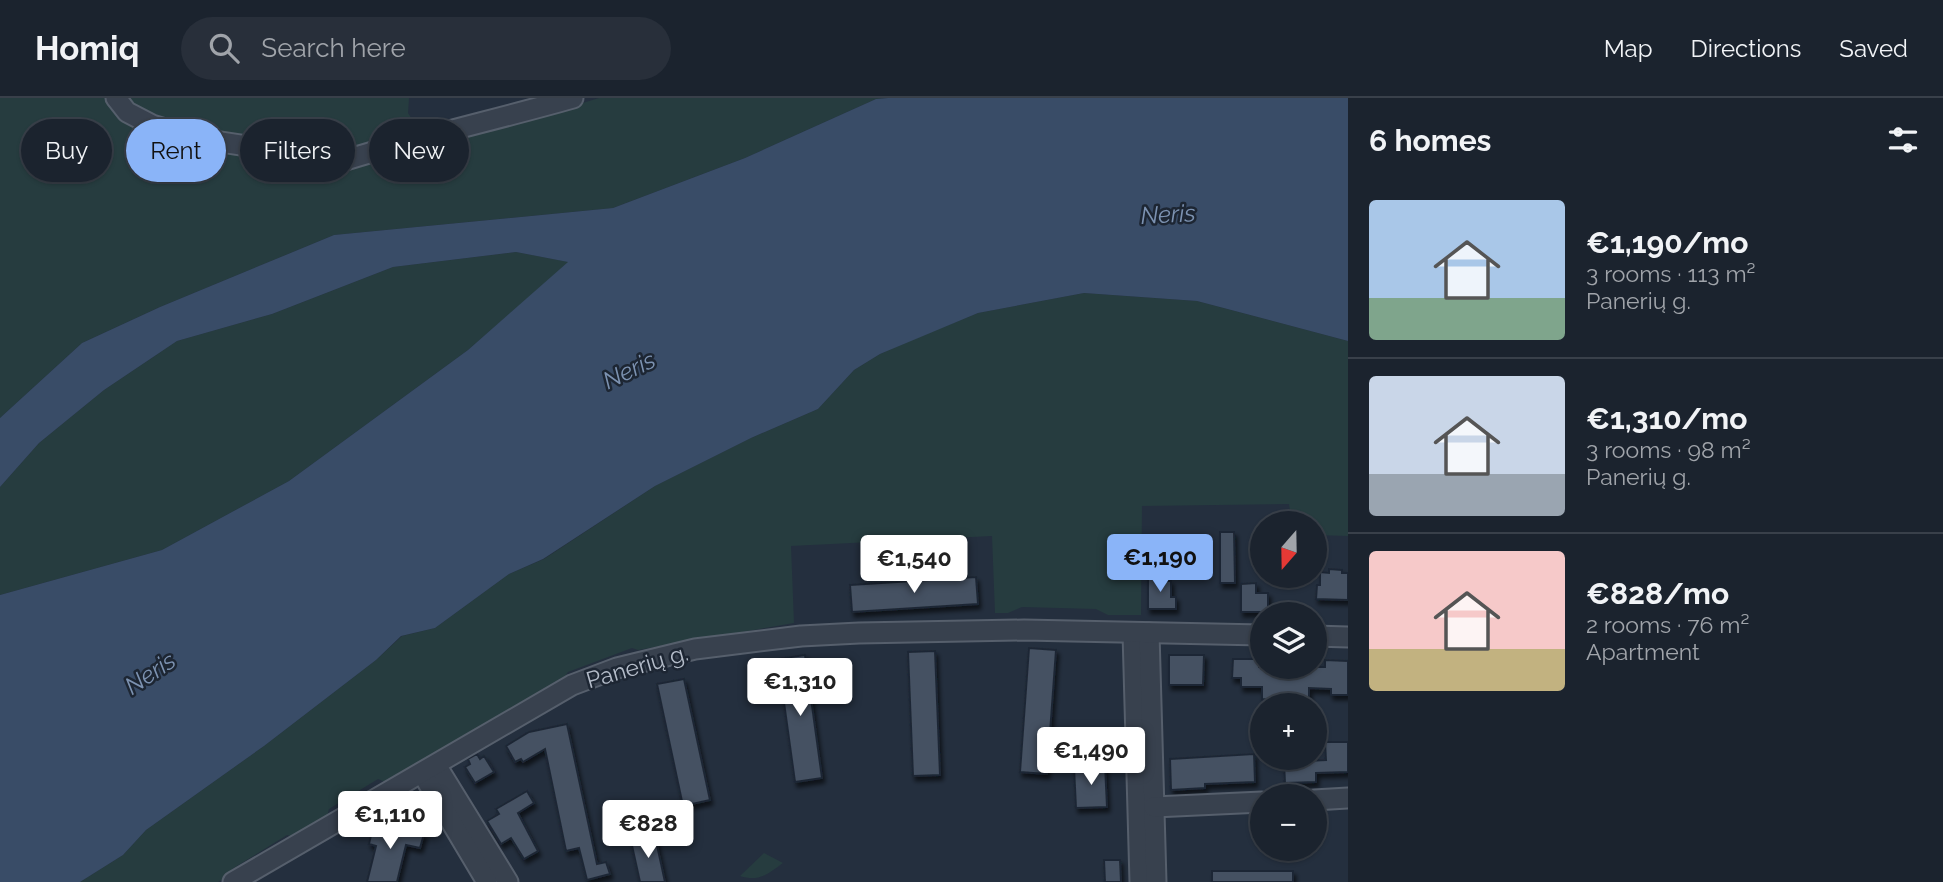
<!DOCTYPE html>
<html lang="en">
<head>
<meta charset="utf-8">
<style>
  body { margin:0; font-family:Raleway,sans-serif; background:#282f3a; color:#f1f3f6; height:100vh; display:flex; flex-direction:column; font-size:26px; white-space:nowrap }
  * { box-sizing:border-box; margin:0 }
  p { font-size:23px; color:#a0a4aa }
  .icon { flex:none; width:38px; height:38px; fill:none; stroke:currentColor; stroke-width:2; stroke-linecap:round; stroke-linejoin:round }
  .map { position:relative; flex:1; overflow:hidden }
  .details { display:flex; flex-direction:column; background:#1b232e; width:595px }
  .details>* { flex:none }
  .guide { position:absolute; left:21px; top:21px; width:665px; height:63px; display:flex; gap:14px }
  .needle { width:46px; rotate:200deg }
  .tools { position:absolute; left:1250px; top:413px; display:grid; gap:14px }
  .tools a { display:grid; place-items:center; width:77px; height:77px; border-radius:50%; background:#1b232e; box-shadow:0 2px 5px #0004,0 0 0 2px #39404a; font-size:35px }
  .price { position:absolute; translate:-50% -60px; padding:0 16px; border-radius:7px; background:#fff; color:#222; font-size:23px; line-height:46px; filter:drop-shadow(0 2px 4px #0008) }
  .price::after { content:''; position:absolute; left:50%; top:42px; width:21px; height:16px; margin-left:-10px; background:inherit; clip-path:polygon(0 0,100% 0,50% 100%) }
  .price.selected { background:#8ab4f8; color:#111 }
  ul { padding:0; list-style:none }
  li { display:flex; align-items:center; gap:21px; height:175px; padding:0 21px }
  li+li { border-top:2px solid #39404a }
  li span { display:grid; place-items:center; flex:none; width:196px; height:140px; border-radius:7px; color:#555 }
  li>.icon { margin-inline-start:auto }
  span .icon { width:84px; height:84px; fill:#fffc; stroke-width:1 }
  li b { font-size:30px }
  h2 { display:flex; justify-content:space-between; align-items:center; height:84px; padding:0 21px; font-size:30px }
  .tag { padding:0 24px; border-radius:32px; background:#1b232e; box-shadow:0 2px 5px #0004,0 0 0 2px #39404a; font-size:24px; line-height:63px }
  .tag.selected { background:#8ab4f8; color:#111 }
  header { display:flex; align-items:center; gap:42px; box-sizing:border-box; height:98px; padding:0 35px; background:#1b232e; border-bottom:2px solid #39404a }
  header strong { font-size:33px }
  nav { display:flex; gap:38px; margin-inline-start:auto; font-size:24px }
  .search { width:490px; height:63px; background:#282f3a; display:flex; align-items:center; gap:18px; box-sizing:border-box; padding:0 24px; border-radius:38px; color:#a0a4aa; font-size:26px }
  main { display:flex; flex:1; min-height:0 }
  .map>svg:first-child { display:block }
</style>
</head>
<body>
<header>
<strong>Homiq</strong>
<div class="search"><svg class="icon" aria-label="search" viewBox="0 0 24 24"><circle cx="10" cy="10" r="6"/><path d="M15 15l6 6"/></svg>Search here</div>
<nav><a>Map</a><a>Directions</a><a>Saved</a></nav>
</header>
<main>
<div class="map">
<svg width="1348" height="784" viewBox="0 0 1348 784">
  <defs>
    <filter id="shadow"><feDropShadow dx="2.5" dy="4.5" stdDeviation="2" flood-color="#0009"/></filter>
  </defs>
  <rect width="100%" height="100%" fill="#242f3e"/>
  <g fill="#263c3f">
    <polygon points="0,0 409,0 408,15 429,47 497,31 599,0 887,0 876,1 745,60 613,110 334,137 160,209 82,245 0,320"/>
    <polygon points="516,154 569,164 468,252 289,383 162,452 0,497 0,389 39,345 104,292 177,243 272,216 393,169"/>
    <polygon points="1084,195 1197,203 1348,243 1348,438 1314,437 1314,425 1292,425 1289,406 1142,408 1141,517 1108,517 1096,511 1022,509 1008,515 995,515 992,438 791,448 794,525 638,552 632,550 568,574 565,578 385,684 378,681 329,711 327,719 294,739 287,737 232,771 229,778 218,784 80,784 123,757 146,732 264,648 376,562 402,538 435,530 509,476 544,461 655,388 751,340 818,311 854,272 880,256 912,242 978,215"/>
    <path d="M 764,755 L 783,765 C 768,776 759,784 740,778 Z"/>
  </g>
  <polygon fill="#394c67" points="888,0 1348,0 1348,243 1197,203 1084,195 978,215 880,256 854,272 818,311 751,340 655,388 543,461 509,476 435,530 401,538 376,562 264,648 146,732 123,757 80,784 0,784 0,497 162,452 289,383 468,252 568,164 516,154 393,169 272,216 177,243 104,292 39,345 0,389 0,320 82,245 160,209 334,137 613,110 745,60 876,1"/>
  <g fill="#455162" stroke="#1f2835" stroke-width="2" filter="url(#shadow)">
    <polygon points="1220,434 1234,434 1235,485 1220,485"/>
    <polygon points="1329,471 1342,472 1342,475 1348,475 1348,502 1316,501 1317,487 1320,487 1320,474 1329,475"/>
    <polygon points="1148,477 1162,477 1162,483 1171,483 1171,499 1176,499 1176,511 1148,511"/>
    <polygon points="976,479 978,506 852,514 850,487"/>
    <polygon points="1256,485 1256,495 1268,495 1268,514 1241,514 1241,486"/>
    <polygon points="1029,550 1056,552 1047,676 1020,674"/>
    <polygon points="935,553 940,677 913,678 908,554"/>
    <polygon points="805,557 822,680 795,684 778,561"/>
    <polygon points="1169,557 1204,557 1203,587 1169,587"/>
    <polygon points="1233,561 1259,561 1259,569 1325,569 1325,562 1348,563 1348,597 1331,597 1331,591 1309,590 1309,607 1294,607 1294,603 1262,601 1262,589 1241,589 1241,580 1232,580"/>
    <polygon points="684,581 710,702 683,708 657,586"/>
    <polygon points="567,626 597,766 606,764 610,776 587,782 579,750 566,753 545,651 523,664 521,661 515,664 506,648 529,634"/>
    <polygon points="1325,644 1348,644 1348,674 1316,675 1316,684 1285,685 1284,664 1326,662"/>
    <polygon points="477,656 480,661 484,658 494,674 475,685 465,669 470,666 468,661"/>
    <polygon points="1254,656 1255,684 1205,686 1205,690 1171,692 1170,661"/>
    <polygon points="1105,667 1107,709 1076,710 1074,669"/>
    <polygon points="527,693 534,705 518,715 538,753 524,761 511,740 501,746 487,723 499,716 496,711"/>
    <polygon points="374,724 424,736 420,750 406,747 397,784 367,784 376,748 369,746"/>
    <polygon points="655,738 665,784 640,784 631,743"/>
    <polygon points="1104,762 1120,762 1121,784 1105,784"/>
    <rect x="1212" y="773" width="81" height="11"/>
  </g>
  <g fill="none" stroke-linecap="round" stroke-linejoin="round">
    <defs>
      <g id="minor">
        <path d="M 116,0 L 127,14 L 152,27 L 195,40 L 320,59 L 330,67 C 410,41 492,23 573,0"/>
        <polyline points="1133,535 1140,784"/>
        <polyline points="1149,535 1156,784"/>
        <polyline points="1314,538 1348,539"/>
        <polyline points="436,667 508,784"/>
        <polyline points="422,675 487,784"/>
        <polyline points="1314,702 1348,700"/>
        <polyline points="1154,709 1262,704"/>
        <polyline points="233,784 572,587 617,570 695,551 801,538 859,535 1024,532 1262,537"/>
      </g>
    </defs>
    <use href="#minor" stroke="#565f6c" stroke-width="23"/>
    <use href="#minor" stroke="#38414e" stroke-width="19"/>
  </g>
  <g text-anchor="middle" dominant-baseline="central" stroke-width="5" stroke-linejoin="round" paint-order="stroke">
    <g font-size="23" fill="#b4bcc9" stroke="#1d2633">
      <text transform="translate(637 568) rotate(-16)">Panerių g.</text>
    </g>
    <g font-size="24" font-style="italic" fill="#7c92b1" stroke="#1d2633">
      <text transform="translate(1168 116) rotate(-3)">Neris</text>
      <text transform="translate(629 272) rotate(-26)">Neris</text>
      <text transform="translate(150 575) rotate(-34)">Neris</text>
    </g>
  </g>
</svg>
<div class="tools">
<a><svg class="needle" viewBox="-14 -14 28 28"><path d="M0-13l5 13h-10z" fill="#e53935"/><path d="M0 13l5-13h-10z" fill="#a0a4aa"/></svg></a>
<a><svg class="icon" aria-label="layers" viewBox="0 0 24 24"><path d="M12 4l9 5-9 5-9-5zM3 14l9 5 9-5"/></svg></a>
<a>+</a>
<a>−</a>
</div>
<b class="price selected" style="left:1160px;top:496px">€1,190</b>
<b class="price" style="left:914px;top:497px">€1,540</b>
<b class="price" style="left:800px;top:620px">€1,310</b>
<b class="price" style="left:1091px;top:689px">€1,490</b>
<b class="price" style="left:390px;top:753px">€1,110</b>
<b class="price" style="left:648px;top:762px">€828</b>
<div class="guide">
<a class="tag">Buy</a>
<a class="tag selected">Rent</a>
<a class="tag">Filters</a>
<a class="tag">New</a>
</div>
</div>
<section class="details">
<h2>6 homes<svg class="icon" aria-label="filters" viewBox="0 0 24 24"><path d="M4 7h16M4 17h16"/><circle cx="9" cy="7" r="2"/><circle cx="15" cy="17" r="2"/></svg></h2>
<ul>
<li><span style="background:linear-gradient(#a9c7e8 70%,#7fa58c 0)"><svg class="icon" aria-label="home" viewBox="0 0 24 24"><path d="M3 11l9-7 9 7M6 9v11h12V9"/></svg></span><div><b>€1,190/mo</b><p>3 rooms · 113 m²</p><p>Panerių g.</p></div></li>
<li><span style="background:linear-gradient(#c9d6e8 70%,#9aa5b1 0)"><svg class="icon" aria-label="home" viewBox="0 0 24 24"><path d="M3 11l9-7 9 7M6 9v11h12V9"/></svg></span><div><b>€1,310/mo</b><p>3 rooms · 98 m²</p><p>Panerių g.</p></div></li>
<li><span style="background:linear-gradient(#f6c9c9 70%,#c2b280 0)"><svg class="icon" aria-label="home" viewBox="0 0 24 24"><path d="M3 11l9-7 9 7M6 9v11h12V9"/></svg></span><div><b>€828/mo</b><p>2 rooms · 76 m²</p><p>Apartment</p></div></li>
</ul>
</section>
</main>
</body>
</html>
